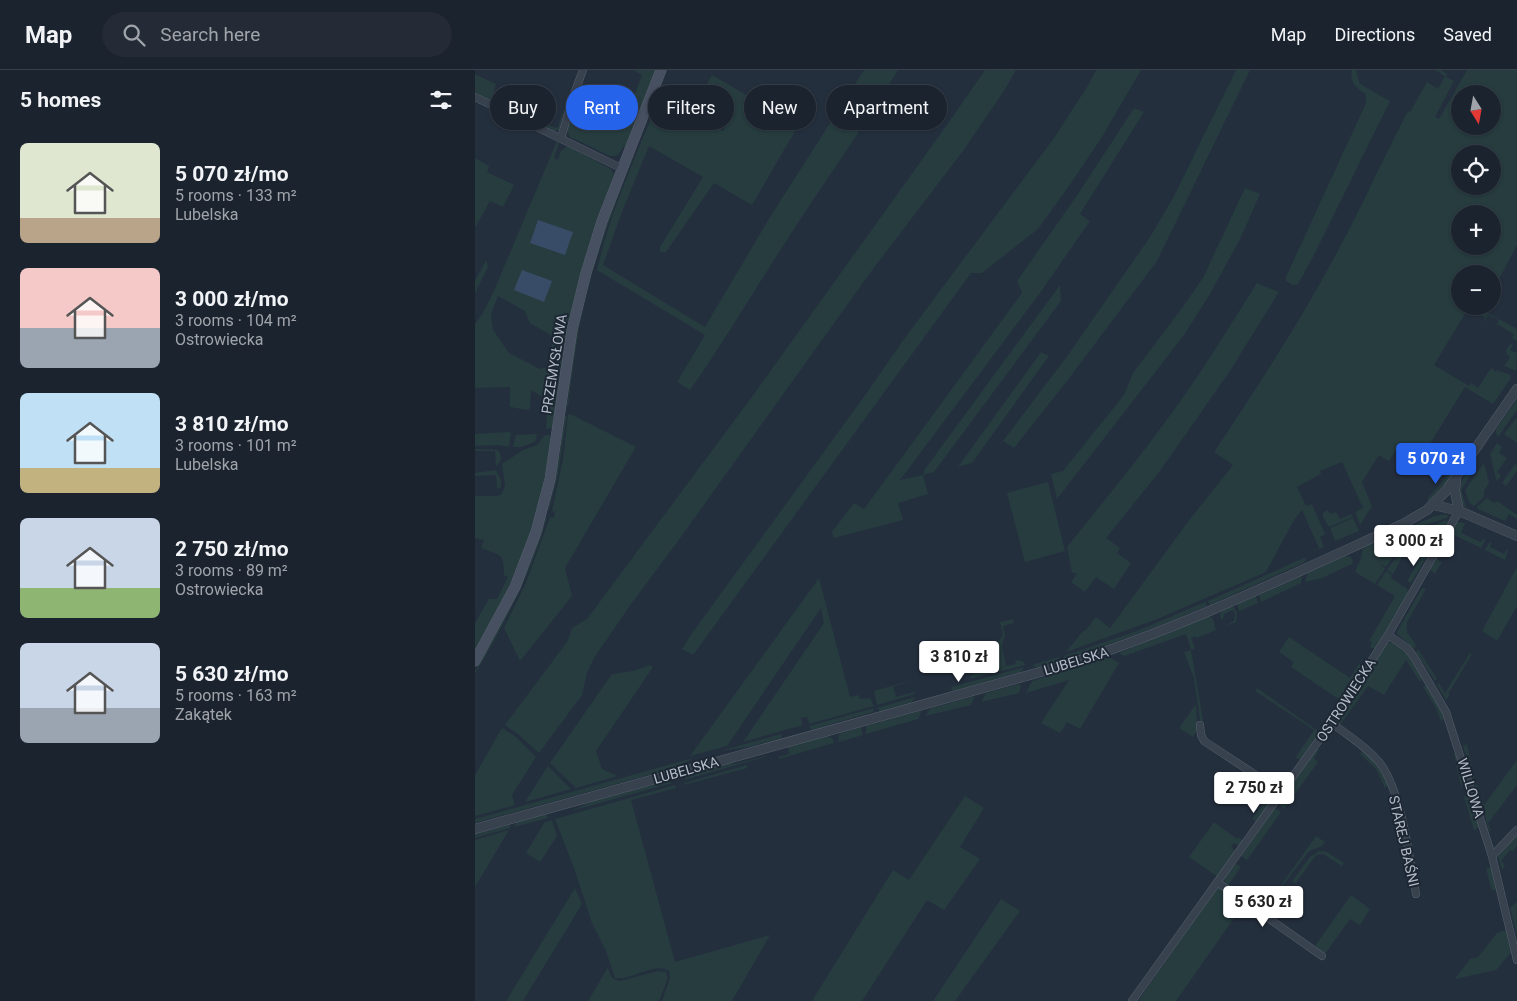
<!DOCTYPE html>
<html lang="en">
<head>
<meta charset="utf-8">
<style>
  body { margin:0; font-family:Roboto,sans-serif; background:#242b36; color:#f1f3f6; height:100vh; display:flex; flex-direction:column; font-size:19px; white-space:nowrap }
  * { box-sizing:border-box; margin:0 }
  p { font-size:16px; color:#a0a4aa }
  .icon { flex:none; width:28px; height:28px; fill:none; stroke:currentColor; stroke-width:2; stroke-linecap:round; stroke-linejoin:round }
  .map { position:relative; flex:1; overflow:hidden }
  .details { display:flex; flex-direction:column; background:#1b232e; width:475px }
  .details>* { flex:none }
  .top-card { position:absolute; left:15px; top:15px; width:475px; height:45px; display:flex; gap:10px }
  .needle { width:32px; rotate:169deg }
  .buttons { position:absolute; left:976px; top:15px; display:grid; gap:10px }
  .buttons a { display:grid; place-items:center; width:50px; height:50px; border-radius:50%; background:#1b232e; box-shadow:0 1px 4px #0004,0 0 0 1px #39404a; font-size:25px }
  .price { position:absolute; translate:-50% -42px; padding:0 11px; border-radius:5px; background:#fff; color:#222; font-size:16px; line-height:32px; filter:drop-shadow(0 1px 2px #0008) }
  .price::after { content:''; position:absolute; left:50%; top:30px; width:15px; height:11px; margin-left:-8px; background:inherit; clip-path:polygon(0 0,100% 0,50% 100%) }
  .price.on { background:#2563eb; color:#fff }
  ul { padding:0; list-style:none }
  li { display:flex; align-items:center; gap:15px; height:125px; padding:0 20px }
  li span { display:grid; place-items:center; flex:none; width:140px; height:100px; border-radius:8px; color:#555 }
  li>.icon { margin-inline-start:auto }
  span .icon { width:60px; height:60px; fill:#fffc; stroke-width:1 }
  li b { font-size:21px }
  h2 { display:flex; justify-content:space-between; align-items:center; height:60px; padding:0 20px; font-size:21px }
  .tag { padding:0 18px; border-radius:22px; background:#1b232e; box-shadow:0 1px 4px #0004,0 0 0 1px #39404a; font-size:18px; line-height:45px }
  .tag.on { background:#2563eb; color:#fff }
  header { display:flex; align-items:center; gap:30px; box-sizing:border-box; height:70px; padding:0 25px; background:#1b232e; border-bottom:1px solid #39404a }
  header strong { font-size:24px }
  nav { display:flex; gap:28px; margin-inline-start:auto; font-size:18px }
  .search { width:350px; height:45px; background:#242b36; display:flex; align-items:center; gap:12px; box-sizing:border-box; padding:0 18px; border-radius:28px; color:#a0a4aa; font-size:19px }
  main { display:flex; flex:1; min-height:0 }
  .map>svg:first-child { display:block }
</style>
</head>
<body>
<header>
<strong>Map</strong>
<div class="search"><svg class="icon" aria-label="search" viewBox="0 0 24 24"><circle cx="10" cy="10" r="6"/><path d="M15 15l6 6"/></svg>Search here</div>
<nav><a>Map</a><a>Directions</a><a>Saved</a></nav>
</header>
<main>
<section class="details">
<h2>5 homes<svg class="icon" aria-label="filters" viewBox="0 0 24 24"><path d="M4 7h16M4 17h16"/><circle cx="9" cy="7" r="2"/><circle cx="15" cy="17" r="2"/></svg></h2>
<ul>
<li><span style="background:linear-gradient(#dfe7d0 75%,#b9a48a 0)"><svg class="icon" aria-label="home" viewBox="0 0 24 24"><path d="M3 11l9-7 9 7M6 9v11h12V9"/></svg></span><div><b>5 070 zł/mo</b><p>5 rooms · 133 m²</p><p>Lubelska</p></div></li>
<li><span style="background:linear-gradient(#f6c9c9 60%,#9aa5b1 0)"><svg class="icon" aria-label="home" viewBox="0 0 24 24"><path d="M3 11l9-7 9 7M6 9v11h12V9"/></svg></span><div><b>3 000 zł/mo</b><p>3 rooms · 104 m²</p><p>Ostrowiecka</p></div></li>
<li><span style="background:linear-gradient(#bfe0f5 75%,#c2b280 0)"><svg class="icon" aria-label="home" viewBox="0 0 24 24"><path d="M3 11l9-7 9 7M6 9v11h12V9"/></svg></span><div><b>3 810 zł/mo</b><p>3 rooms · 101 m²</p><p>Lubelska</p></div></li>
<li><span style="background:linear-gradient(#c9d6e8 70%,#8fb573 0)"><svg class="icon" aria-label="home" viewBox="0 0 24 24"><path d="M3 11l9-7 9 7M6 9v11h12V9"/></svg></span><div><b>2 750 zł/mo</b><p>3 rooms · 89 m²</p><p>Ostrowiecka</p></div></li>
<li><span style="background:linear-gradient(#c9d6e8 65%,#9aa5b1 0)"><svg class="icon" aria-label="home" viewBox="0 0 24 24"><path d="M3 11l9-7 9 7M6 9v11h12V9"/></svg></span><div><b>5 630 zł/mo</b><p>5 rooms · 163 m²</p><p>Zakątek</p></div></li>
</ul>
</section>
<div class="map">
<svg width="1042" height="931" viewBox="0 0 1042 931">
  <rect width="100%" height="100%" fill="#242f3e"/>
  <g fill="#263c3f" fill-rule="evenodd">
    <path d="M 158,0 L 181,0 L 150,77 L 148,76 C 146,83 143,87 135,86 L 98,68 L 97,69 C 86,59 98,42 102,30 L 149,53 L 167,5 Z"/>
    <path d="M 389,0 L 423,0 C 388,59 347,115 310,173 C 278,222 249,272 215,320 L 202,312 L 230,265 L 122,200 C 135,141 162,83 185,27 L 186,26 L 248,61 L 257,45 L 226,24 L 237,5 L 287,34 L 295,23 L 330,44 L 277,135 L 239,113 L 191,182 L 185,182 L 185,177 L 228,107 L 174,76 L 147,142 L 128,195 L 230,257 L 295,147 Z"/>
    <polygon points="510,0 541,0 529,21 488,81 395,203 203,471 156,534 119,588 112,603 107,625 64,683 44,665 30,655 92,572 97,558 112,549 279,324 474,52"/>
    <polygon points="621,0 666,0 627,67 594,116 563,159 507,203 496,203 218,585 207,579 215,566 388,328 432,265 579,68 612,17"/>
    <polygon points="761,0 775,0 682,191 592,311 539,378 528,371 593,285 675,167 698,128"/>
    <path d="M 877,0 L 881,0 L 885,14 L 915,31 L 839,185 L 823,214 L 818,215 L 811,211 L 811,207 L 891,33 L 891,24 C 882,19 874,12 877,0 Z"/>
    <path d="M 960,0 L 966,0 L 972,4 L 971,7 L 979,11 L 960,47 L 964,49 L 992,0 L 1042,0 L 1042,175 L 1018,220 L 1018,204 L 985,204 L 985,236 L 1009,236 L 1007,240 L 1042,259 L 1042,271 L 1037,268 L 1039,264 L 1022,254 L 1024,250 L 1013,245 L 1008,254 L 1010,248 L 993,239 L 959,295 L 994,316 L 996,313 L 1003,318 L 1016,298 L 1021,302 L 1022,300 L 1035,305 L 1036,308 L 1018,334 L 990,317 L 945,390 L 923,377 L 914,391 L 904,385 L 887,412 L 897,436 L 885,455 L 880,442 L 888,438 L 867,392 L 845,401 L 846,404 L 822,417 L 831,436 L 837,434 L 850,464 L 845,467 L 849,477 L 835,483 L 844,478 L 827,440 L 819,450 L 791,502 L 680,550 L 591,582 L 608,561 L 610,561 L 621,547 L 635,558 L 715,449 L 758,395 L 739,382 C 785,313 830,244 868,171 C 891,128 910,84 933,41 L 935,42 L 952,12 L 963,19 L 970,6 ZM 985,24 L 1018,24 L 1018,56 L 985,56 ZM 985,84 L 1018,84 L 1018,116 L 985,116 ZM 985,144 L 1018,144 L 1018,176 L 985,176 Z"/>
    <polygon points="0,4 21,14 19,20 20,23 28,28 24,35 0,23"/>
    <polygon points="90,35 85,58 82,61 78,61 52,47 52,46 81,58 83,57"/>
    <polygon points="659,38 669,42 605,144 615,151 565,223 425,410 448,405 450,399 585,215 586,231 459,402 448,405 453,424 423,433 428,450 359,468 357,462 379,433 389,439 547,223 542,211 603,124"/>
    <path d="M 82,71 L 84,73 L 79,88 L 83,90 L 86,81 L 92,76 L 136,99 L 139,104 L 116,168 L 94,250 L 78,358 L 71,359 L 73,330 L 56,320 L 55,338 L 53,340 L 35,337 L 35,317 L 0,318 L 0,254 L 8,243 L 18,223 ZM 23,226 L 50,241 L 55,253 L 77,266 L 77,281 L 74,297 L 65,299 L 34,283 L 18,260 L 16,244 Z"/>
    <polygon points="0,88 14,96 12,102 39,115 28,137 15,131 0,158"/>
    <path d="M 149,111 C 133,154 117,197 107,242 C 101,273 97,305 93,337 L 92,336 L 101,267 L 114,208 L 132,151 Z"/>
    <polygon points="770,118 785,124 765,169 735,224 709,265 582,429 576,404 588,401 649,325 658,303 707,238 728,208"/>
    <polygon points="11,190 13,197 0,223 0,211"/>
    <path d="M 782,213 L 804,222 L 755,301 L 685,401 L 631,468 L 645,478 L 642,483 L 656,493 L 639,519 L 621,507 L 610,522 L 596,512 L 602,504 L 597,502 L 592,477 C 627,433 663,390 696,344 C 727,302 754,257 782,213 Z"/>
    <polygon points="1035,274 1038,275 1035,280 1042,283 1041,301 1029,296 1035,287 1032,284 1031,280"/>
    <polygon points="566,282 574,286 497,393 483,397"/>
    <polygon points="1042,329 1042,340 1023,367 1021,364 1021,359"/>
    <polygon points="95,344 161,377 90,498 97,526 45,591 29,558 51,513 75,447 79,448 80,442 77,441 88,389 93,345"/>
    <polygon points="92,345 83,404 74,440 73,438 84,387 90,347"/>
    <polygon points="1042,347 1042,373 1029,364"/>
    <polygon points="33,362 36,363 34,377 24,375 0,376 0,364"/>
    <polygon points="62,364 60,372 46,377 38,377 41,365"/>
    <path d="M 70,365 L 74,365 L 76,368 C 70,416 57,464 38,509 C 27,534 13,557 0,580 L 0,553 L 14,529 L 22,529 L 33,507 L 29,505 C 29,482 26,486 6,478 L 9,470 L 0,468 L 0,426 L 22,426 L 27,424 L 30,415 L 27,394 L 48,380 L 62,375 Z"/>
    <polygon points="1022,373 1027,377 1024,383 1032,388 1022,402 1026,405 1023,410 1021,409 1015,384"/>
    <path d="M 0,379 L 23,380 C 27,385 28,391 21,396 L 20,381 L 0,381 Z"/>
    <polygon points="988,383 991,385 972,412 954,431 952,429 966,414"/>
    <polygon points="962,387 975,395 965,409 963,408 969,397 960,392"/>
    <path d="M 998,392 L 996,404 L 986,420 L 992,440 C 977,423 988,408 998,392 Z"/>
    <polygon points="1009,393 1014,413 1009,421 1009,427 999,436 994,432 990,420"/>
    <polygon points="1040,394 1042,396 1042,401 1031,416 1027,413"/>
    <polygon points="21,400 26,410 26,417 22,419 21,405 0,406 0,403"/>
    <polygon points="573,412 590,481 550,492 532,423"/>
    <polygon points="1012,428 1019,433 1022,431 1042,445 1042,449 1034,444 1030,451 1003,439 1002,437"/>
    <polygon points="852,440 856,444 861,442 865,449 877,444 878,447 854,457 848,447 848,443"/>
    <polygon points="971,444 974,447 941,458 937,456 960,446"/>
    <path d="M 72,447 C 57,503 29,554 0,604 L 0,601 C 28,552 56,503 70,448 Z"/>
    <polygon points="878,448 884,461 860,471 855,458"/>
    <polygon points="969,451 973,451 962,469 958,468 957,470 945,464 939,466 918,504 912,500 938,463"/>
    <polygon points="981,452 990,453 986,463 1006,472 1009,468 1010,471 1006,478 977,464 972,472 971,469"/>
    <polygon points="932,459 936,462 911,497 905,494 910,499 900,514 880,502 886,488 888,478"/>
    <polygon points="1017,472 1015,477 1029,484 1032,479 1033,481 1030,490 1010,480 1014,473"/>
    <polygon points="954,474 958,476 936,513 932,511"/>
    <polygon points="968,476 969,476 962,489 967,492 960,504 955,500"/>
    <polygon points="870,486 876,487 878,492 877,494 847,508 830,512 833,503"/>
    <polygon points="831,487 830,492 735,535 733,531"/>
    <polygon points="1042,497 1042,536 1023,569 1021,570 1007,561"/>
    <polygon points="911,501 917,505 916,508 932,519 933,523 900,579 895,577 897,572 894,571 920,526 902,515"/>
    <polygon points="827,506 826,513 786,532 784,525"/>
    <polygon points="344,508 375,627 383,625 385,629 395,628 399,636 334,654 332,647 326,648 328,655 268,672 349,553 346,538 252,676 215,686"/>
    <polygon points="947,518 951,519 932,552 932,562 941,575 939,579 922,564 922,562"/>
    <polygon points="779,526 781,526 783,533 764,541 762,534"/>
    <path d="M 730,532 L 732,536 C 685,556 637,574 589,590 L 589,586 L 662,561 Z"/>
    <polygon points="758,536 762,543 761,552 748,557 759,551 760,544 758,540 749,544 748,549 746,550 745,544 748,540"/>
    <polygon points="735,546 738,549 741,560 722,568 721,566 716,568 720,578 716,580 731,668 802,715 806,709 811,713 808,717 805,717 731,670 727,664 719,608 709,582 716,580 711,564 649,586 645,584 646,582"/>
    <polygon points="538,549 539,553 528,556 530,565 527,575 531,596 541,594 540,591 544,590 549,592 550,595 494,609 528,565 525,552"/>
    <polygon points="814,567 875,608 884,594 889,597 868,632 816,597 819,592 804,582"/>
    <path d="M 919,572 C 931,581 944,595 947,609 L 945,612 L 931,590 L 909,625 L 893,616 L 865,655 L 876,664 L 862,654 L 862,649 L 906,581 L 913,573 Z"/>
    <polygon points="943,579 962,609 960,611 941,582"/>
    <polygon points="995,583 997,584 973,624 975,625 971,630 962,615 964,613 970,623"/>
    <polygon points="584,587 584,591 562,598 558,596 557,595"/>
    <polygon points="634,587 644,593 605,659 592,652 585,663 566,653 594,610 551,623 557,611"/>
    <polygon points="175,595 178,597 121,681 127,699 143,706 101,718 75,693 137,604 158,601"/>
    <polygon points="549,597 546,602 477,621 476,617"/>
    <polygon points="438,610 418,617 421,627 440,622 440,624 402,635 399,621"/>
    <polygon points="544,614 546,616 544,623 506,632 511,623"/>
    <polygon points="951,615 953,616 970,648 966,651 961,638 948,617"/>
    <polygon points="782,618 846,663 827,690 820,688 839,660 780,621"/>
    <polygon points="500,626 496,635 450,646 456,638"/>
    <polygon points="440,627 437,632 405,641 402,638"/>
    <polygon points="721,634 722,661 718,667 704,658"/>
    <polygon points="399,638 398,642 336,660 334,656"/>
    <polygon points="447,640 443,649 391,664 391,656"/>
    <polygon points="386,657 388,665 364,672 363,666 366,663"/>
    <polygon points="27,658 41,667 61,687 37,725 40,735 0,746 0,705"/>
    <polygon points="306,664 307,668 273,677 245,681"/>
    <polygon points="352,666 357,668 359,673 304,689 303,687 314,684 313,677"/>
    <polygon points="992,674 1000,710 999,710 988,676"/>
    <polygon points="842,678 844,680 839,688 843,692 809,739 803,733"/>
    <polygon points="888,680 902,694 914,715 910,718 901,699 885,684"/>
    <polygon points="982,683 987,698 982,700 983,704 988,703 991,711 986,717 979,684"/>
    <polygon points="291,686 293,686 209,710 212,705 256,693 259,694"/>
    <polygon points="218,688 203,697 0,753 0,749"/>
    <polygon points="1042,690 1042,715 1013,753 1016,761 1014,761 1009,742 1010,740 1009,736 1007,737 1000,715 1002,715 1009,735"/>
    <polygon points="272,695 272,698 209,715 209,713"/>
    <polygon points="73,696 96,719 50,732"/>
    <polygon points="192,711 197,713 96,741 118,731"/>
    <path d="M 200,715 L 201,718 L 156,730 L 200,892 L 295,865 L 257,931 L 187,931 L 195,908 L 194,901 C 180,891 156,911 140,908 L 131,881 L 117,853 L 99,798 L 80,749 Z"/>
    <polygon points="798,720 803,725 783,753 777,749"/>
    <polygon points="994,721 1005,757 999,760 989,727 991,726 990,722"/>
    <polygon points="490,726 509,738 485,777 505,789 469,840 452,830 387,931 337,931 418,800 434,810"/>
    <polygon points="799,738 806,742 772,790 766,786"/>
    <polygon points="68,745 72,745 73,748 39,757 41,753"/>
    <polygon points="77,750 82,766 65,792 51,783 69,753"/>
    <polygon points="739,752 762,769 763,767 768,771 765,777 759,773 756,777 761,782 743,807 714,787"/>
    <polygon points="35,755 35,758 0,768 0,764"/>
    <polygon points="34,760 0,817 0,770"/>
    <polygon points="1042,763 1042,776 1038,781 1035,780 1026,791 1030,795 1027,800 1023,786"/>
    <path d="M 841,766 L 850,772 L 847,776 L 834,781 L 789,840 L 786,839 C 778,834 750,817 749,809 C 749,804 757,797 760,793 L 766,797 L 754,814 L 789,839 Z"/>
    <polygon points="844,781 852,782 869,793 867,796 848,784 841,785 820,814 818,810 835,787"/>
    <polygon points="1016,797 1022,819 1017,821 1011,799"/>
    <polygon points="743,816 768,835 701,931 663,931"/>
    <polygon points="100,818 107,834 48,931 31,931"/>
    <polygon points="876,825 895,839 885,855 875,849 850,884 840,876"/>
    <polygon points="526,829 545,841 480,931 458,931"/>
    <polygon points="1042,832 1042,866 1035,838"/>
    <polygon points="1032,860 1037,881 1021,900 980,909 995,889 1003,887 1022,863"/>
    <path d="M 133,897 C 135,905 136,909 145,911 L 183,901 L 191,902 L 193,908 L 184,931 L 113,931 Z"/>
  </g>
  <g fill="#394c67">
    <polygon points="63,150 98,162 90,185 55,173"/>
    <polygon points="47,200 77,211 69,232 39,220"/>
  </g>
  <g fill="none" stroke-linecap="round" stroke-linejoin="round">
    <defs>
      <g id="minor">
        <polyline points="0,27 148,99"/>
        <polyline points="86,68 99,24 108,0"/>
        <polyline points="913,565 932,578 939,587 971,642 1017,786 1042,890"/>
        <path d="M 857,653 C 874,667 889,674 904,692 C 926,719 935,789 941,824"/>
        <polyline points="725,655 726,665 729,671 808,723"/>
        <polyline points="1017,786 1042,760"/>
        <polyline points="742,812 847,886"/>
        <polyline points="657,931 862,645 913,565 984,441"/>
      </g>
      <g id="tertiary">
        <polyline points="981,409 980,421 984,441"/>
        <polyline points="959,435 984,441 1042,466"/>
        <path d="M 0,759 L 587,596 C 704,559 816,505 928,454 L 952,440 L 971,421 L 1042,319"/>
      </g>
      <polyline id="secondary" points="0,591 40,517 61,462 75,409 97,260 111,203 127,151 186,0"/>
    </defs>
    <use href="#minor" stroke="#565f6c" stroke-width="8"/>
    <use href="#tertiary" stroke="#565f6c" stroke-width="10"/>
    <use href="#secondary" stroke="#565f6c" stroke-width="11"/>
    <use href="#minor" stroke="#38414e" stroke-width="7"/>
    <use href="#tertiary" stroke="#38414e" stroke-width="9"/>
    <use href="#secondary" stroke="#465061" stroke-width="10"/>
  </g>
  <g text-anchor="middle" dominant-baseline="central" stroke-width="4" stroke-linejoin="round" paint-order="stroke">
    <g font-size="14" fill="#b4bcc9" stroke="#1d2633">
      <text transform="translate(79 294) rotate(-81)">PRZEMYSŁOWA</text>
      <text transform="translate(601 591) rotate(-17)">LUBELSKA</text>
      <text transform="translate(871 630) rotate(-57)">OSTROWIECKA</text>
      <text transform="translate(211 700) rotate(-16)">LUBELSKA</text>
      <text transform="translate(996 718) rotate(73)">WILLOWA</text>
      <text transform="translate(929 771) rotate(77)">STAREJ BAŚNI</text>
    </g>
  </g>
</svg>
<div class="buttons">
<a><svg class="needle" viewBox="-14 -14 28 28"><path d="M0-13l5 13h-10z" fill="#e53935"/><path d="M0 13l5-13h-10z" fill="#a0a4aa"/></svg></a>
<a><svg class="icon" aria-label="locate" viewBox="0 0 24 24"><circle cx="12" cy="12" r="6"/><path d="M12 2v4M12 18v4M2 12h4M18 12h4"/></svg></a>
<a>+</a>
<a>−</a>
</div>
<b class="price on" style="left:961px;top:415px">5 070 zł</b>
<b class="price" style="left:939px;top:497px">3 000 zł</b>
<b class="price" style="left:484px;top:613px">3 810 zł</b>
<b class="price" style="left:779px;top:744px">2 750 zł</b>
<b class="price" style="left:788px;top:858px">5 630 zł</b>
<div class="top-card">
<a class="tag">Buy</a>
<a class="tag on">Rent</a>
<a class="tag">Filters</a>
<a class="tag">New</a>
<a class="tag">Apartment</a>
</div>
</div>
</main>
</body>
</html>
